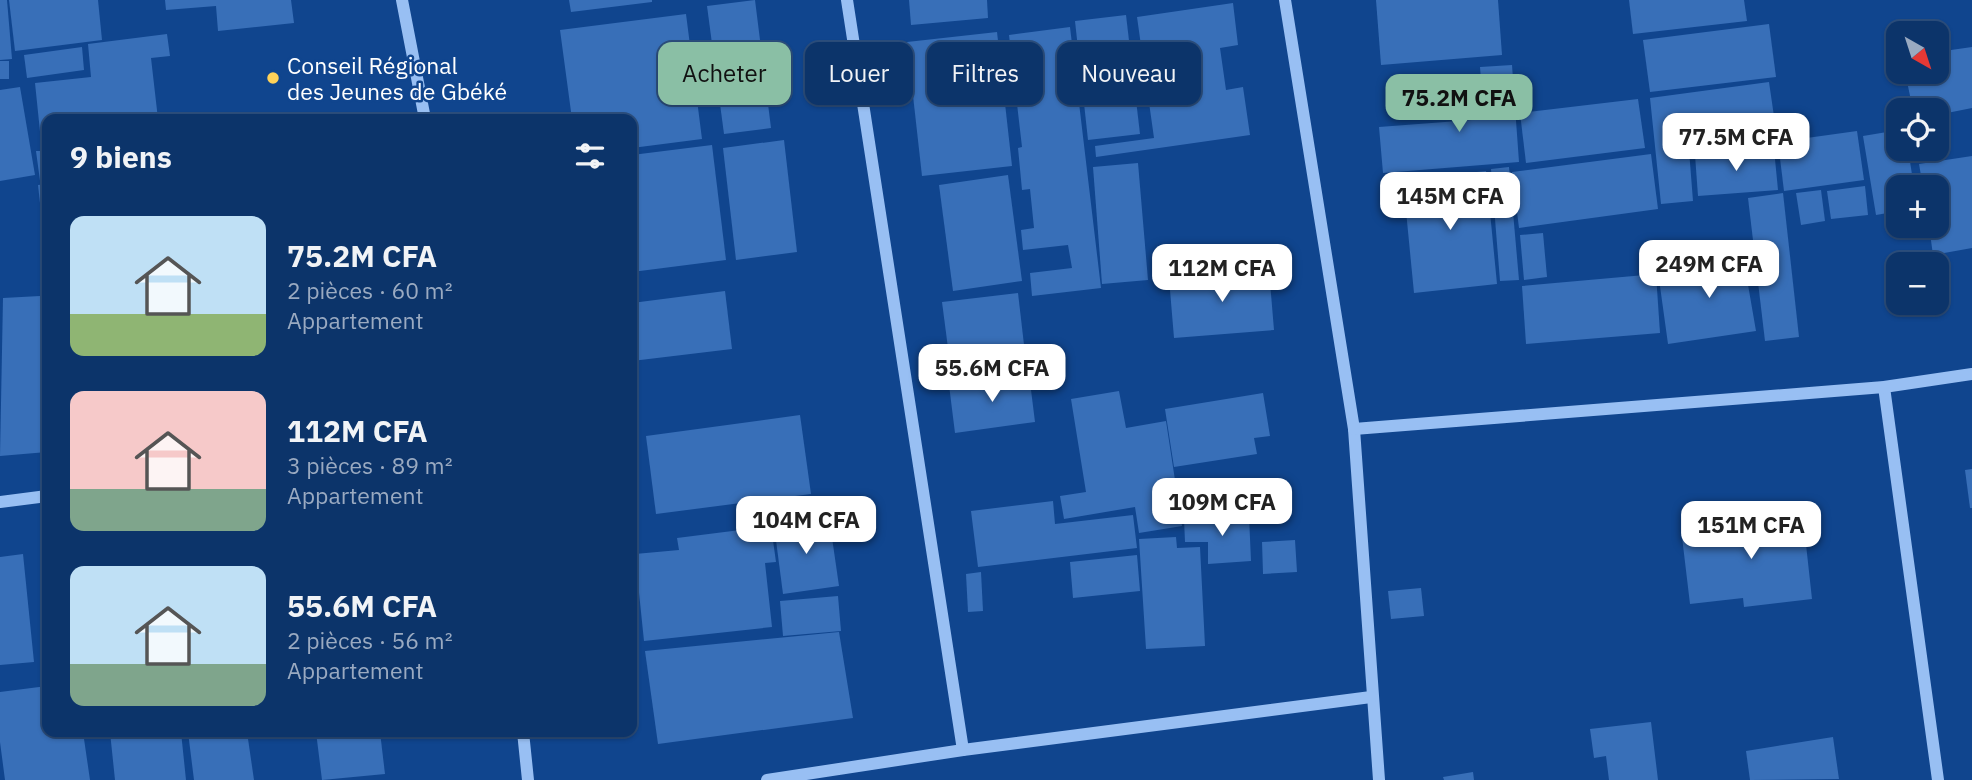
<!DOCTYPE html>
<html lang="fr">
<head>
<meta charset="utf-8">
<style>
  body { margin:0; font-family:"IBM Plex Sans",sans-serif; background:#1a3f72; color:#f1f3f6; height:100vh; display:flex; flex-direction:column; font-size:26px; white-space:nowrap }
  * { box-sizing:border-box; margin:0 }
  p { font-size:23px; color:#9aaac1 }
  .icon { flex:none; width:38px; height:38px; fill:none; stroke:currentColor; stroke-width:2; stroke-linecap:round; stroke-linejoin:round }
  .map { position:relative; flex:1; overflow:hidden }
  .side { position:absolute; left:42px; top:114px; width:595px; height:623px; display:flex; flex-direction:column; background:#0c346a; border-radius:14px; box-shadow:0 2px 5px #0004,0 0 0 2px #2c4f7e }
  .side>* { flex:none }
  .hud { position:absolute; left:658px; top:42px; width:665px; height:63px; display:flex; gap:14px }
  .needle { width:46px; rotate:141deg }
  .tools { position:absolute; left:1886px; top:21px; display:grid; gap:14px }
  .tools a { display:grid; place-items:center; width:63px; height:63px; border-radius:14px; background:#0c346a; box-shadow:0 2px 5px #0004,0 0 0 2px #2c4f7e; font-size:35px }
  .price { position:absolute; translate:-50% -60px; padding:0 16px; border-radius:14px; background:#fff; color:#222; font-size:23px; line-height:46px; filter:drop-shadow(0 2px 4px #0008) }
  .price::after { content:''; position:absolute; left:50%; top:42px; width:21px; height:16px; margin-left:-10px; background:inherit; clip-path:polygon(0 0,100% 0,50% 100%) }
  .price.selected { background:#8abfa5; color:#111 }
  ul { padding:0; list-style:none }
  li { display:flex; align-items:center; gap:21px; height:175px; padding:0 28px }
  li span { display:grid; place-items:center; flex:none; width:196px; height:140px; border-radius:14px; color:#555 }
  li>.icon { margin-inline-start:auto }
  span .icon { width:84px; height:84px; fill:#fffc; stroke-width:1 }
  li b { font-size:30px }
  h2 { display:flex; justify-content:space-between; align-items:center; height:84px; padding:0 28px; font-size:30px }
  .tag { padding:0 24px; border-radius:14px; background:#0c346a; box-shadow:0 2px 5px #0004,0 0 0 2px #2c4f7e; font-size:24px; line-height:63px }
  .tag.selected { background:#8abfa5; color:#111 }
  .map>svg:first-child { display:block }
</style>
</head>
<body>
<div class="map">
<svg width="1972" height="780" viewBox="0 0 1972 780">
  <rect width="100%" height="100%" fill="#10458e"/>
  <g fill="#386fb8">
    <polygon points="0,0 7,0 12,59 0,60"/>
    <polygon points="9,0 98,0 102,40 15,51"/>
    <polygon points="165,0 291,0 294,23 218,31 216,6 166,10"/>
    <polygon points="569,0 652,0 652,2 571,12"/>
    <polygon points="755,0 771,128 724,134 707,6"/>
    <polygon points="909,0 987,0 988,18 911,25"/>
    <polygon points="1376,0 1498,0 1502,55 1381,65"/>
    <polygon points="1629,0 1744,0 1747,21 1633,34"/>
    <polygon points="1233,3 1238,45 1220,48 1226,90 1243,87 1250,135 1096,157 1095,146 1154,138 1137,17"/>
    <polygon points="686,14 702,139 632,148 632,119 572,119 560,30"/>
    <polygon points="1126,15 1140,134 1088,140 1075,21"/>
    <polygon points="1769,24 1776,77 1650,92 1643,40"/>
    <polygon points="1070,27 1101,288 1032,296 1030,273 1072,268 1068,245 1023,250 1021,230 1034,228 1030,189 1022,190 1018,148 1022,147 1009,35"/>
    <polygon points="997,32 1012,166 922,176 907,42"/>
    <polygon points="167,34 170,56 151,58 158,119 47,119 47,180 40,181 36,151 42,151 35,83 91,77 88,44"/>
    <polygon points="82,47 84,70 27,78 24,55"/>
    <polygon points="1972,47 1972,108 1937,115 1937,110 1913,110 1905,72 1937,72 1937,52"/>
    <rect x="0" y="61" width="9" height="18"/>
    <polygon points="1512,65 1519,162 1383,173 1379,127 1484,119 1480,67"/>
    <polygon points="1769,82 1777,137 1681,150 1689,150 1693,201 1661,204 1650,98"/>
    <polygon points="20,87 35,175 0,181 0,90"/>
    <polygon points="1638,99 1645,148 1526,163 1520,113"/>
    <polygon points="1899,130 1899,149 1908,149 1914,187 1899,187 1899,211 1876,215 1863,136"/>
    <polygon points="1857,131 1864,180 1784,191 1778,142"/>
    <polygon points="784,140 797,252 736,260 723,148"/>
    <polygon points="712,145 726,260 632,272 632,155"/>
    <polygon points="1774,149 1778,190 1698,196 1695,155"/>
    <polygon points="1651,154 1658,209 1519,228 1512,172"/>
    <polygon points="1972,156 1972,248 1933,255 1929,226 1937,226 1937,187 1923,187 1919,164"/>
    <polygon points="1138,163 1148,280 1102,284 1093,167"/>
    <polygon points="1509,167 1519,280 1500,281 1491,169"/>
    <polygon points="1486,171 1497,284 1414,293 1403,180"/>
    <polygon points="1008,175 1022,281 953,291 939,185"/>
    <polygon points="47,184 47,248 45,249 38,185"/>
    <polygon points="1865,186 1868,215 1831,219 1827,191"/>
    <polygon points="1821,190 1825,221 1801,225 1796,193"/>
    <polygon points="1783,193 1799,337 1765,341 1748,198"/>
    <polygon points="1543,233 1547,277 1524,280 1520,235"/>
    <polygon points="1742,250 1756,331 1668,344 1659,279 1699,273 1697,256"/>
    <polygon points="1269,270 1274,330 1174,338 1169,278"/>
    <polygon points="1656,274 1660,333 1526,344 1522,286"/>
    <polygon points="725,291 732,349 632,361 632,303"/>
    <polygon points="1018,293 1026,362 951,371 942,302"/>
    <polygon points="40,296 47,452 0,456 3,298"/>
    <polygon points="1029,374 1035,422 955,433 949,385"/>
    <polygon points="1119,391 1126,428 1166,421 1182,526 1139,533 1135,507 1064,519 1060,496 1086,492 1071,399"/>
    <polygon points="1263,393 1270,436 1254,438 1257,454 1174,467 1165,409"/>
    <polygon points="800,415 811,494 656,514 646,436"/>
    <polygon points="1972,469 1972,508 1970,508 1965,470"/>
    <polygon points="1053,501 1055,524 1133,515 1137,548 978,567 971,511"/>
    <polygon points="1802,508 1812,599 1744,607 1743,598 1690,604 1682,537 1736,531 1735,516"/>
    <polygon points="1249,516 1251,561 1208,564 1208,542 1185,542 1184,519"/>
    <polygon points="829,517 839,586 783,594 774,525"/>
    <polygon points="771,526 776,562 765,563 772,627 644,641 635,554 679,550 677,538"/>
    <polygon points="1176,537 1177,548 1200,547 1205,646 1146,649 1139,539"/>
    <polygon points="1295,540 1297,572 1263,574 1262,542"/>
    <polygon points="23,554 34,662 0,665 0,557"/>
    <polygon points="1137,555 1140,591 1073,598 1070,562"/>
    <polygon points="47,561 47,603 45,604 40,562"/>
    <polygon points="981,572 983,611 968,612 966,574"/>
    <polygon points="1421,588 1424,616 1391,619 1388,591"/>
    <polygon points="838,596 841,631 783,636 780,601"/>
    <polygon points="839,632 853,718 658,744 645,651"/>
    <polygon points="47,686 47,732 83,732 90,780 5,780 0,742 0,692"/>
    <polygon points="1651,722 1658,780 1609,780 1606,756 1594,758 1590,729"/>
    <polygon points="110,732 181,732 186,780 115,780"/>
    <polygon points="188,732 247,732 254,780 194,780"/>
    <polygon points="316,732 380,732 385,774 322,780"/>
    <polygon points="1833,737 1839,779 1750,780 1746,751"/>
    <polygon points="1473,772 1474,780 1444,780 1443,777"/>
  </g>
  <g fill="none" stroke-linecap="round" stroke-linejoin="round">
    <g stroke="#98bff3" stroke-width="12">
      <polyline points="402,0 425,119"/>
      <polyline points="847,0 963,750"/>
      <polyline points="1285,0 1354,429 1379,780"/>
      <polyline points="1884,387 1938,780"/>
      <polyline points="1354,429 1884,387 1972,374"/>
      <polyline points="0,502 47,496"/>
      <polyline points="523,732 528,780"/>
      <polyline points="767,780 963,750 1371,697"/>
    </g>
  </g>
  <circle fill="#ffd259" stroke="#10458e" stroke-width="2.5" cx="273" cy="78" r="7"/>
  <g text-anchor="middle" dominant-baseline="central" stroke-width="5" stroke-linejoin="round" paint-order="stroke">
    <g font-size="23" fill="#fff" stroke="#10458e" text-anchor="start">
      <text x="287" y="65">Conseil Régional<tspan x="287" dy="26">des Jeunes de Gbéké</tspan></text>
    </g>
  </g>
</svg>
<div class="tools">
<a><svg class="needle" viewBox="-14 -14 28 28"><path d="M0-13l5 13h-10z" fill="#e53935"/><path d="M0 13l5-13h-10z" fill="#9aaac1"/></svg></a>
<a><svg class="icon" aria-label="locate" viewBox="0 0 24 24"><circle cx="12" cy="12" r="6"/><path d="M12 2v4M12 18v4M2 12h4M18 12h4"/></svg></a>
<a>+</a>
<a>−</a>
</div>
<b class="price selected" style="left:1459px;top:134px">75.2M CFA</b>
<b class="price" style="left:1736px;top:173px">77.5M CFA</b>
<b class="price" style="left:1450px;top:232px">145M CFA</b>
<b class="price" style="left:1709px;top:300px">249M CFA</b>
<b class="price" style="left:1222px;top:304px">112M CFA</b>
<b class="price" style="left:992px;top:404px">55.6M CFA</b>
<b class="price" style="left:1222px;top:538px">109M CFA</b>
<b class="price" style="left:806px;top:556px">104M CFA</b>
<b class="price" style="left:1751px;top:561px">151M CFA</b>
<div class="hud">
<a class="tag selected">Acheter</a>
<a class="tag">Louer</a>
<a class="tag">Filtres</a>
<a class="tag">Nouveau</a>
</div>
<section class="side">
<h2>9 biens<svg class="icon" aria-label="filters" viewBox="0 0 24 24"><path d="M4 7h16M4 17h16"/><circle cx="9" cy="7" r="2"/><circle cx="15" cy="17" r="2"/></svg></h2>
<ul>
<li><span style="background:linear-gradient(#bfe0f5 70%,#8fb573 0)"><svg class="icon" aria-label="home" viewBox="0 0 24 24"><path d="M3 11l9-7 9 7M6 9v11h12V9"/></svg></span><div><b>75.2M CFA</b><p>2 pièces · 60 m²</p><p>Appartement</p></div></li>
<li><span style="background:linear-gradient(#f6c9c9 70%,#7fa58c 0)"><svg class="icon" aria-label="home" viewBox="0 0 24 24"><path d="M3 11l9-7 9 7M6 9v11h12V9"/></svg></span><div><b>112M CFA</b><p>3 pièces · 89 m²</p><p>Appartement</p></div></li>
<li><span style="background:linear-gradient(#bfe0f5 70%,#7fa58c 0)"><svg class="icon" aria-label="home" viewBox="0 0 24 24"><path d="M3 11l9-7 9 7M6 9v11h12V9"/></svg></span><div><b>55.6M CFA</b><p>2 pièces · 56 m²</p><p>Appartement</p></div></li>
</ul>
</section>
</div>
</body>
</html>
